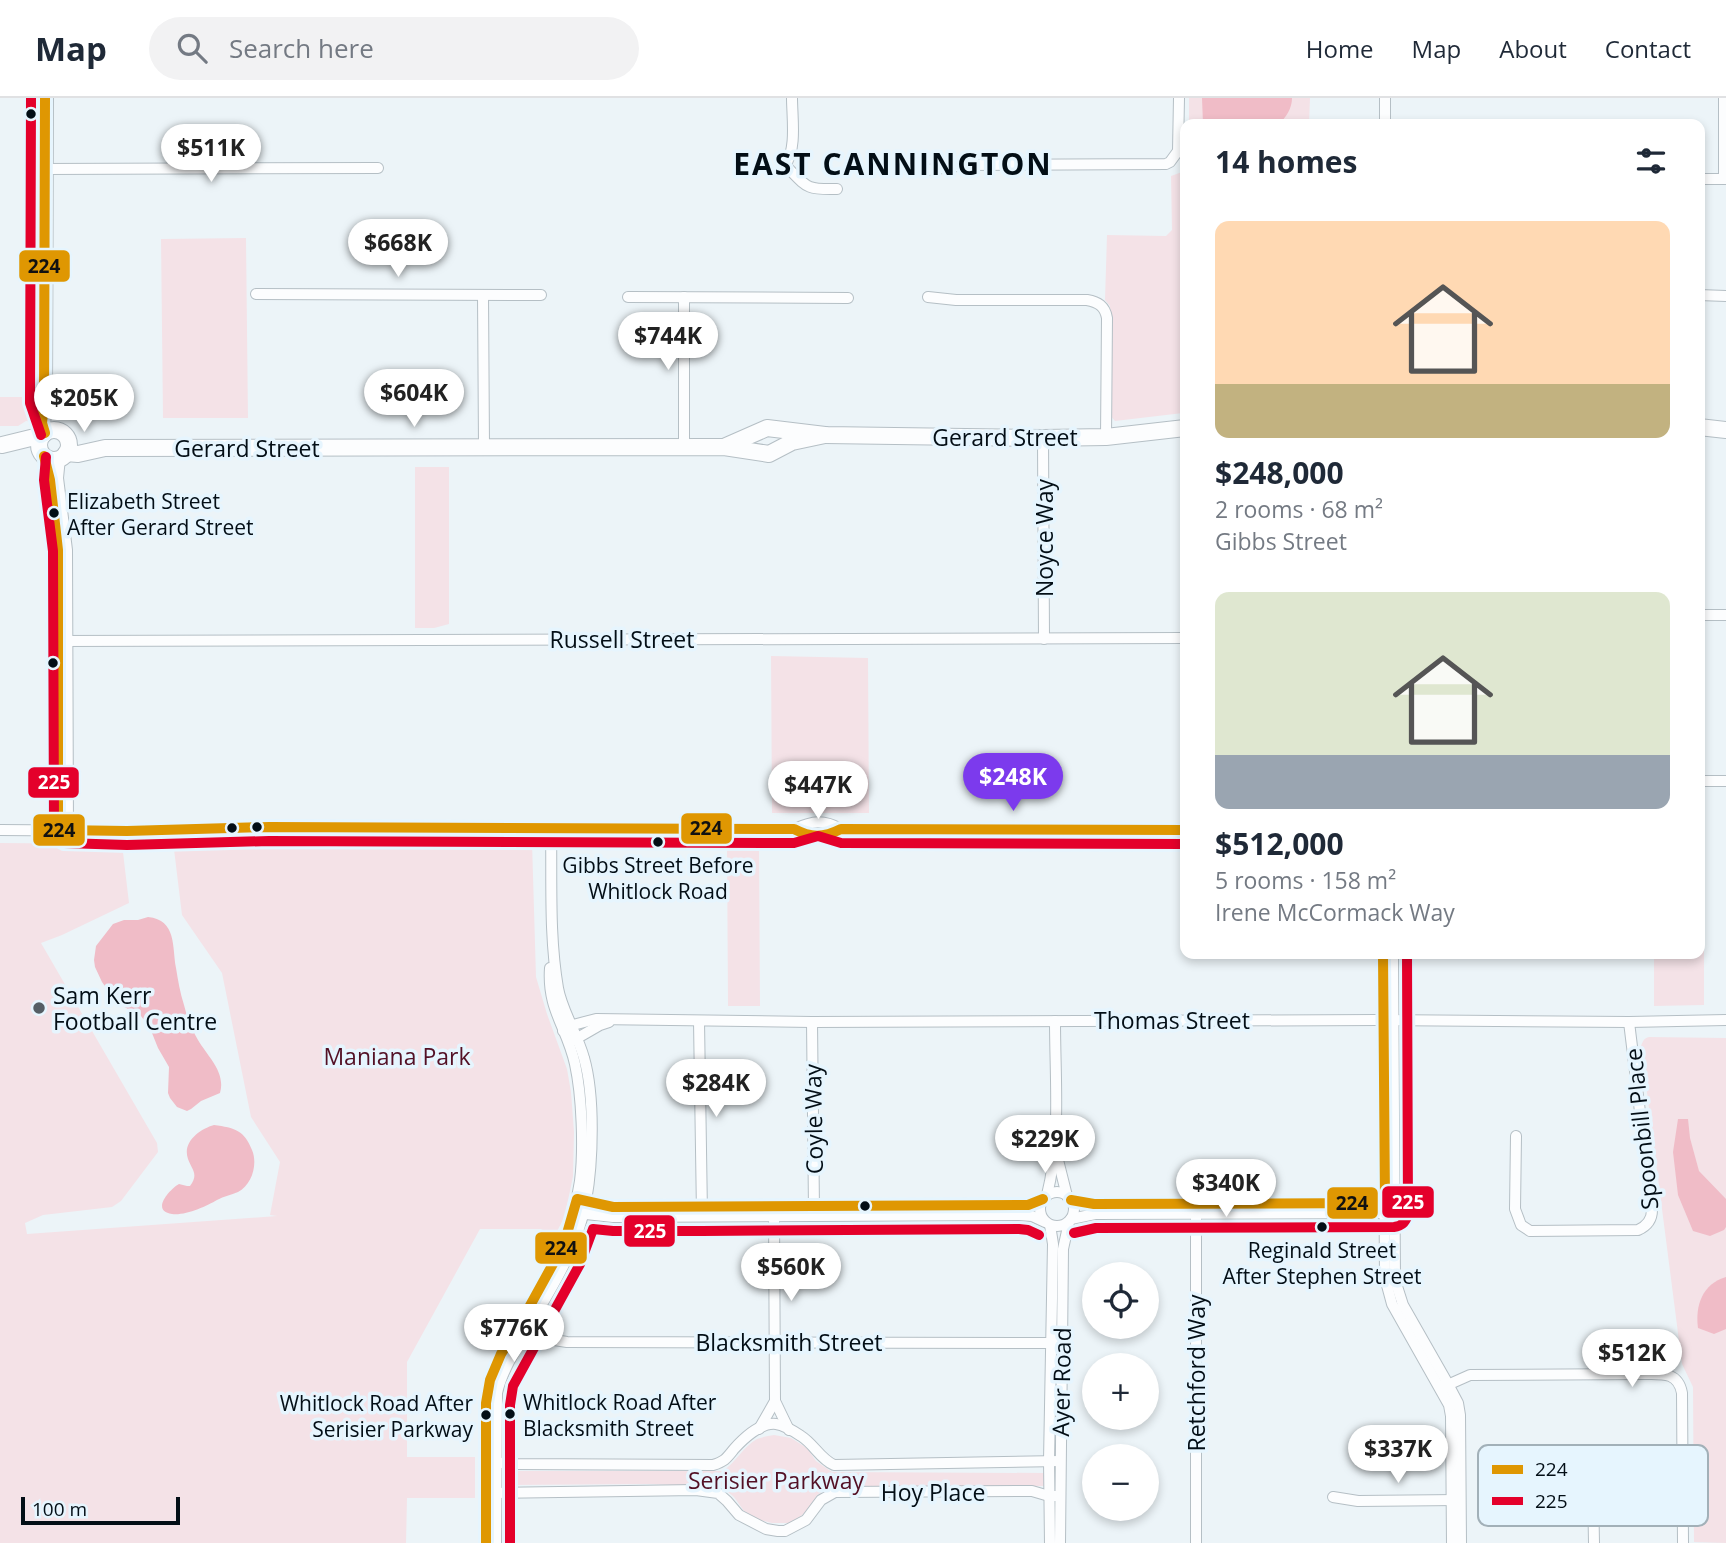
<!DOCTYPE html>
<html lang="en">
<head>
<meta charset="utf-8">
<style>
  body { margin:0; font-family:"Open Sans",sans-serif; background:#f2f2f3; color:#1f2937; height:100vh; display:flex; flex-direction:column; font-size:26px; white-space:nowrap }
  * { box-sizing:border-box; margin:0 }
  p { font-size:23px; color:#747a83 }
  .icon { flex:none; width:38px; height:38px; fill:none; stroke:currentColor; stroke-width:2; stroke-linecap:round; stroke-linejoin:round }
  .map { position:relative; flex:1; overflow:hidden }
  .sheet { position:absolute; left:1180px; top:21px; width:525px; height:840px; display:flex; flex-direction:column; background:#fff; border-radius:14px; box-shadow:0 4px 10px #0003 }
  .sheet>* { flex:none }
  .tools { position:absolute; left:1082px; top:1164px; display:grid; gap:14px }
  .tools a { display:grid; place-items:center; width:77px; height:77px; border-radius:50%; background:#fff; box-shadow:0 4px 10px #0003; font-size:35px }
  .scale { position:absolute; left:21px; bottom:18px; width:159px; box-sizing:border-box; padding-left:7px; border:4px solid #030e16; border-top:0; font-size:19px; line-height:24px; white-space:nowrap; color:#030e16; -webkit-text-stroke:5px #e6f5fe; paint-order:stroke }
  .price { position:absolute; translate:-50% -60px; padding:0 16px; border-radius:24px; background:#fff; color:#222; font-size:23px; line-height:46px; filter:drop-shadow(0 2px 4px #0008) }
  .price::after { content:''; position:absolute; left:50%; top:42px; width:21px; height:16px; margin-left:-10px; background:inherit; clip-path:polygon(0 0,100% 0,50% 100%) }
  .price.active { background:#7c3aed; color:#fff }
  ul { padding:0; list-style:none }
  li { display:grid; align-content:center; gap:14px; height:371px; padding:0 35px }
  li span { display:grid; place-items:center; height:217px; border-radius:14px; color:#555 }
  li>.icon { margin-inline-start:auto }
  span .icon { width:126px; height:126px; fill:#fffc; stroke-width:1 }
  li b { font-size:30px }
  h2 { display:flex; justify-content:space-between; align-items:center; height:84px; padding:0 35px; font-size:30px }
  header { display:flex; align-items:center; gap:42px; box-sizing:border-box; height:98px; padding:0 35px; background:#fff; border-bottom:2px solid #e0e1e3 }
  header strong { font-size:33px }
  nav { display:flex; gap:38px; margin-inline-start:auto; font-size:24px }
  .search { width:490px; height:63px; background:#f2f2f3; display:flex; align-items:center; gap:18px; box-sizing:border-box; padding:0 24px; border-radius:38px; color:#747a83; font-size:26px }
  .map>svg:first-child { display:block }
</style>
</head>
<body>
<header>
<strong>Map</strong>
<div class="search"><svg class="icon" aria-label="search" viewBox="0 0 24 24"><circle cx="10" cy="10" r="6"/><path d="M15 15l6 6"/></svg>Search here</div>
<nav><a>Home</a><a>Map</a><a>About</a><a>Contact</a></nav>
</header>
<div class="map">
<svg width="1726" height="1445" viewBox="0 0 1726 1445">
  <rect width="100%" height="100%" fill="#ecf4f8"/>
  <g fill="#f4e2e7">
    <polygon points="1189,0 1310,0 1309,26 1189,26"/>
    <polygon points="1185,67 1183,315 1115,323 1110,317 1110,208 1105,202 1107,137 1166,138 1172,132 1171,78 1182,74"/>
    <polygon points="246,140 248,320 163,320 161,141"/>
    <polygon points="0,299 34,299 34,324 26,323 18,328 0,328"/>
    <polygon points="415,369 449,369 449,526 434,530 415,530"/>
    <polygon points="771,558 868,560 869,715 772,715"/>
    <polygon points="1699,703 1704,703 1704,907 1654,908 1654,856 1699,856"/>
    <polygon points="173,743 532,744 536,879 547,916 567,971 571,994 574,1034 573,1078 570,1093 564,1120 554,1139 541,1131 480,1131 407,1264 407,1359 475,1359 475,1400 407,1400 406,1445 0,1445 0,745 122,746 129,805 62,837 41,845 157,1045 158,1054 121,1103 112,1109 43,1117 25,1125 27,1136 277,1118 270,1117 280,1064 251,1019 222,875 182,817"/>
    <polygon points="727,747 759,747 760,908 728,908"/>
    <path d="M 1649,939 L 1726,940 L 1726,1445 L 1694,1444 L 1693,1289 L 1682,1266 L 1641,948 C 1643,943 1644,940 1649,939 Z"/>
    <path d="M 774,1337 L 791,1340 L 807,1350 L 816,1363 L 832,1374 L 1044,1375 L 1044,1388 L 831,1389 L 817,1397 L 809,1411 L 801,1418 L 789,1425 L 772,1425 L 756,1421 L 744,1413 L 734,1399 L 722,1389 L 649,1386 L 505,1387 L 505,1373 L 723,1373 C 736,1364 744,1348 757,1341 C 762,1339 768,1338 774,1337 Z"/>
  </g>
  <g fill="#f0bcc7">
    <path d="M 1202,0 L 1292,0 C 1292,11 1286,18 1280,26 L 1203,26 Z"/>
    <path d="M 148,819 C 177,822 172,849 176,870 C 178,882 180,895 184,907 C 187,919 192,932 198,942 C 208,959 226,974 220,995 L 201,1003 L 191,1011 L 187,1013 L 177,1009 L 170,1000 L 168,995 L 169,969 L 158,950 L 150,930 L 141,918 L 117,905 L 102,884 L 95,869 L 94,862 L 96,848 L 113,826 L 124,822 L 138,822 Z"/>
    <polygon points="1678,1021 1688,1021 1690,1040 1699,1073 1726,1101 1726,1129 1724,1132 1710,1138 1693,1133 1678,1097 1673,1054"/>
    <path d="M 214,1027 C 235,1030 244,1032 252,1052 C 258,1066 252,1087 238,1094 C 231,1097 224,1098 217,1102 C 207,1108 185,1118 172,1116 C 150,1113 170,1091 179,1086 L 187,1088 L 190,1088 C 199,1076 192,1072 188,1061 C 182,1044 200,1031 214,1027 Z"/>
    <path d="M 1726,1179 L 1726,1231 L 1714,1236 L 1698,1230 C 1695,1208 1702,1186 1726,1179 Z"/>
  </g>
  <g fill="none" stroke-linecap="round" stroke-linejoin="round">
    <defs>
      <g id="street">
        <path d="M 792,0 C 792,19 797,52 785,67 C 807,89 805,92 837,91"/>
        <polyline points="1385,26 1385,0"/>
        <polyline points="44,71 378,70"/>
        <polyline points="928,72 964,67 1166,66 1170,64 1178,53 1179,0"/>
        <polyline points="1699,81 1726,81"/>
        <polyline points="1724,81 1724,0"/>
        <polyline points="256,196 541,197"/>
        <polyline points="483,197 484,349"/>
        <polyline points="1699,197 1726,198"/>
        <polyline points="628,199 848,200"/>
        <polyline points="684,199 684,349"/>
        <path d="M 928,199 L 956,202 L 1087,202 C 1098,204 1105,208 1107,220 L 1106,339"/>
        <polyline points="1043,340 1044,541"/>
        <polyline points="44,358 50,382 58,452 58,732"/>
        <polyline points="60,360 58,380 67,452 68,732"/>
        <polyline points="1699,517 1726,517"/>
        <polyline points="59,543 1185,540"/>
        <polyline points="1699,683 1726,683"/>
        <path d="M 794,731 C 813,742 822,741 841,731"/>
        <path d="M 0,732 L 127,733 L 269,729 L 794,731 C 813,723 823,721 841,731 L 1185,732"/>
        <polyline points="1383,856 1385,1180 1392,1206 1449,1307 1451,1318 1452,1445"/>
        <polyline points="1393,856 1395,1182 1403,1207 1448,1286 1458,1305 1460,1317 1461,1445"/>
        <polyline points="699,923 702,1116"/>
        <polyline points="812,924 814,1112"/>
        <polyline points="563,933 573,927 596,921 812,924 1378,922 1629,924 1726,922"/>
        <polyline points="574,942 600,927 609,924"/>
        <path d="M 1516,1038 L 1515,1111 L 1521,1127 L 1530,1133 L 1638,1132 C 1647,1128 1652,1122 1652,1112 L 1629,924"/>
        <polyline points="1057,1058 1067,1098"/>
        <circle cx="1057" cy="1111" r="17"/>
        <path d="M 1047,1097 C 1061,1041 1055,981 1055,923"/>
        <polyline points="580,1102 604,1108 613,1109 1018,1107 1028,1107 1043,1101"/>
        <polyline points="1071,1102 1094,1106 1390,1104"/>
        <polyline points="1196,1105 1196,1445"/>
        <polyline points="774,1114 775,1303 789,1332"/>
        <polyline points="577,1115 613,1119 1019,1117 1032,1118 1045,1124"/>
        <polyline points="1071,1121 1095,1116 1391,1115"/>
        <polyline points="524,1225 548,1241 567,1244 1061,1245"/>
        <path d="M 1443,1289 L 1470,1277 L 1642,1276 C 1661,1276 1678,1273 1682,1295 L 1683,1445"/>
        <polyline points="759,1331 775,1303"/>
        <path d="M 492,1364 L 512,1366 L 713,1367 C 725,1363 726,1361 734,1351 C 743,1341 761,1324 776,1326 C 784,1327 795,1334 801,1338 C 814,1346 820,1361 834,1367 L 1060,1363"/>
        <polyline points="492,1395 696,1392 718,1395 727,1403 739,1417 766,1431 778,1433 785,1433 806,1422 821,1402 835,1394 1032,1393 1049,1398 1060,1398"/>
        <polyline points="1333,1399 1358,1403 1458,1402"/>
        <path d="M 486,1445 C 485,1411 485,1378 486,1344 C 486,1321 484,1297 492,1275 C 499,1257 511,1241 521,1224 C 547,1180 573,1135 580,1083 C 584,1051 582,998 575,966 C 567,929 547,912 550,870"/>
        <path d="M 496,1445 L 497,1295 C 502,1273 515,1253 526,1233 C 550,1193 578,1150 586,1103 C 593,1064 595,998 584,960 C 578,937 562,913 558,890 C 549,838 552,784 551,731"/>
        <polyline points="1050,1445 1049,1363 1053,1146 1050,1127"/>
        <polyline points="1060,1445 1063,1151 1069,1124"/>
        <polyline points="1594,1445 1593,1390 1599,1379 1605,1376 1683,1375"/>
      </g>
      <g id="secondary">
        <polyline points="45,0 44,305 42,325 45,335"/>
        <polyline points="1699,329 1726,332"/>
        <circle cx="54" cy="347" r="15"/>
        <polyline points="2,347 43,337"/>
        <polyline points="726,348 767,330 825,337 1043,340 1106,339 1185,330"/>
        <polyline points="66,355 78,356 105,350 724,349 769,356 792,344 825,337"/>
      </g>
    </defs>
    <use href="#street" stroke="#b5bfc5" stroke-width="12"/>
    <use href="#secondary" stroke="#b5bfc5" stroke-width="18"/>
    <use href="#street" stroke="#fcfdfe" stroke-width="10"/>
    <use href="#secondary" stroke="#fcfdfe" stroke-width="16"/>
    <defs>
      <g id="bus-1">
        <polyline points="45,0 44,305 42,325 45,335"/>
        <path d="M 44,358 L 50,382 L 58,452 L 58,732 L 127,733 L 269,729 L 794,731 C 811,740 823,740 841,731 L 1185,732"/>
        <polyline points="1071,1102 1094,1106 1385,1105 1383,856"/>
        <polyline points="486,1445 486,1305 490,1282 501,1256 521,1224 559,1155 566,1139 577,1101 613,1109 1028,1107 1043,1101"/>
      </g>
      <g id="bus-2">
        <polyline points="31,0 30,305 41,337"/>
        <polyline points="46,359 44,382 53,453 54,732 56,740 64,745 127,747 269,743 794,745 818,738 841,745 1185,746"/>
        <path d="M 1074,1135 L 1096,1130 L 1394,1129 C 1402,1128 1407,1123 1408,1115 L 1407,856"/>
        <polyline points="510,1445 510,1307 513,1288 580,1166 593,1131 613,1133 702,1133 1019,1131 1028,1132 1039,1137"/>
      </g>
    </defs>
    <use href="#bus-1" stroke="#e6f5fe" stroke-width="16"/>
    <use href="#bus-2" stroke="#e6f5fe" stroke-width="16"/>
    <use href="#bus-1" stroke="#df9702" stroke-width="10"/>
    <use href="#bus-2" stroke="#e4002b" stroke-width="10"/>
  </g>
  <g fill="#030e16" stroke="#e6f5fe" stroke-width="2.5">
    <circle cx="31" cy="16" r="6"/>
    <circle cx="54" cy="415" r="6"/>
    <circle cx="53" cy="565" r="6"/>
    <circle cx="257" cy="729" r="6"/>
    <circle cx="232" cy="730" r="6"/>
    <circle cx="658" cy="744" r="6"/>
    <circle cx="865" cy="1108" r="6"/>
    <circle cx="1322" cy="1129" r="6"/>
    <circle cx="510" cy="1316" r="6"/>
    <circle cx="486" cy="1317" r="6"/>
  </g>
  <circle fill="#555e65" stroke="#e6f5fe" stroke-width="2.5" cx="39" cy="910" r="7"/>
  <g text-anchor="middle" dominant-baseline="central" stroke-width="7" stroke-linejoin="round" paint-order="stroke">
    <g font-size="21" fill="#030e16" stroke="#e6f5fe" text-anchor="start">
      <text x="67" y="403">Elizabeth Street<tspan x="67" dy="26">After Gerard Street</tspan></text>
      <text x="658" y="767" text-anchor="middle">Gibbs Street Before<tspan x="658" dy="26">Whitlock Road</tspan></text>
      <text x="1322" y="1152" text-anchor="middle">Reginald Street<tspan x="1322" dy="26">After Stephen Street</tspan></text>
      <text x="523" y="1304">Whitlock Road After<tspan x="523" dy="26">Blacksmith Street</tspan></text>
      <text x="473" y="1305" text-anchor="end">Whitlock Road After<tspan x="473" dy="26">Serisier Parkway</tspan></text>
    </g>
    <g font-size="23" fill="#030e16" stroke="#e6f5fe">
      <text x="1005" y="339">Gerard Street</text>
      <text x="247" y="350">Gerard Street</text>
      <text transform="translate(1044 440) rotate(-90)">Noyce Way</text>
      <text x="622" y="541">Russell Street</text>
      <text x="1172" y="922">Thomas Street</text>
      <text transform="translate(813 1021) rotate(-91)">Coyle Way</text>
      <text transform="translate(1641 1031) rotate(-96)">Spoonbill Place</text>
      <text x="789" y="1244">Blacksmith Street</text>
      <text transform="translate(1196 1275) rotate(-90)">Retchford Way</text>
      <text transform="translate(1061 1284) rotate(-89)">Ayer Road</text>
      <text x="933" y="1394">Hoy Place</text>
    </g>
    <g font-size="23" fill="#030e16" stroke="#e6f5fe" text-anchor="start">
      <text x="53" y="897">Sam Kerr<tspan x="53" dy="26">Football Centre</tspan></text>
    </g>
    <g font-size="23" fill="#531025" stroke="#e6f5fe">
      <text x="397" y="958">Maniana Park</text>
      <text x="776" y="1382">Serisier Parkway</text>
    </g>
    <g font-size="30" font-weight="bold" letter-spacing="2" fill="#030e16" stroke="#e6f5fe">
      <text x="893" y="65">EAST CANNINGTON</text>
    </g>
  </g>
  <rect x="1478" y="1347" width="230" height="81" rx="10" fill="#e6f5fe" stroke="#a2b0b8" stroke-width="2"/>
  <rect x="1492" y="1367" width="31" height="9" fill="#df9702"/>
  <rect x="1492" y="1399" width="31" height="8" fill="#e4002b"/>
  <g font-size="19" fill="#030e16">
    <text x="1535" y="1378">224</text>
    <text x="1535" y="1410">225</text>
  </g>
  <g stroke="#e6f5fe" stroke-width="2.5">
    <rect x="18" y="151" width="53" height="34" rx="7" fill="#df9702"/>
    <rect x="27" y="668" width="53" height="33" rx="7" fill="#e4002b"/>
    <rect x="680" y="714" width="53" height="33" rx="7" fill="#df9702"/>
    <rect x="32" y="715" width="54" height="34" rx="7" fill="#df9702"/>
    <rect x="1381" y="1087" width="54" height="34" rx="7" fill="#e4002b"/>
    <rect x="1326" y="1088" width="53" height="34" rx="7" fill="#df9702"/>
    <rect x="623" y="1116" width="53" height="34" rx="7" fill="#e4002b"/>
    <rect x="534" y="1133" width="54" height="34" rx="7" fill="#df9702"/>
  </g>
  <g font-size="19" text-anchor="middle" font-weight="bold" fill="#fff">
    <text x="54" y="691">225</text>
    <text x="1408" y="1111">225</text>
    <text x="650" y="1140">225</text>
  </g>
  <g font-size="19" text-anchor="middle" font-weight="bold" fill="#111">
    <text x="44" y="175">224</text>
    <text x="706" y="737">224</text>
    <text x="59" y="739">224</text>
    <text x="1352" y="1112">224</text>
    <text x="561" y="1157">224</text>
  </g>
</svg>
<div class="tools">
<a><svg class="icon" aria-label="locate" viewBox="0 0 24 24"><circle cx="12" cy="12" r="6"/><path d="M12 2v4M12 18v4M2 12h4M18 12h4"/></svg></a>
<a>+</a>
<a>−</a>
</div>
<div class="scale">100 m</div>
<b class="price" style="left:211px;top:86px">$511K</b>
<b class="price" style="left:398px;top:181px">$668K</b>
<b class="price" style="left:668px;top:274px">$744K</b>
<b class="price" style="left:414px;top:331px">$604K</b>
<b class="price" style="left:84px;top:336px">$205K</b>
<b class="price active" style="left:1013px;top:715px">$248K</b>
<b class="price" style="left:818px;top:723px">$447K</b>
<b class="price" style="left:716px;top:1021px">$284K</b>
<b class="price" style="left:1045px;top:1077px">$229K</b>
<b class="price" style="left:1226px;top:1121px">$340K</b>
<b class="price" style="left:791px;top:1205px">$560K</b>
<b class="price" style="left:514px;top:1266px">$776K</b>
<b class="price" style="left:1632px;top:1291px">$512K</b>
<b class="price" style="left:1398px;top:1387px">$337K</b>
<section class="sheet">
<h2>14 homes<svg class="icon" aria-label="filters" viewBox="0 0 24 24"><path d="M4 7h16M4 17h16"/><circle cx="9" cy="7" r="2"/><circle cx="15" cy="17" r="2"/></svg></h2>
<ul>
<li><span style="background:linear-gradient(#ffd9b3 75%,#c2b280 0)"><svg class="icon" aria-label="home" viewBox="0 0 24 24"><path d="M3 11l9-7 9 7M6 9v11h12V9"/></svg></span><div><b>$248,000</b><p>2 rooms · 68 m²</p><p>Gibbs Street</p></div></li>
<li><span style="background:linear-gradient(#dfe7d0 75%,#9aa5b1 0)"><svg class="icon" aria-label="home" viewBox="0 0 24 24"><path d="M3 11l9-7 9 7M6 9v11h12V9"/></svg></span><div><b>$512,000</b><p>5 rooms · 158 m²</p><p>Irene McCormack Way</p></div></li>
</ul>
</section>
</div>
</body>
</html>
